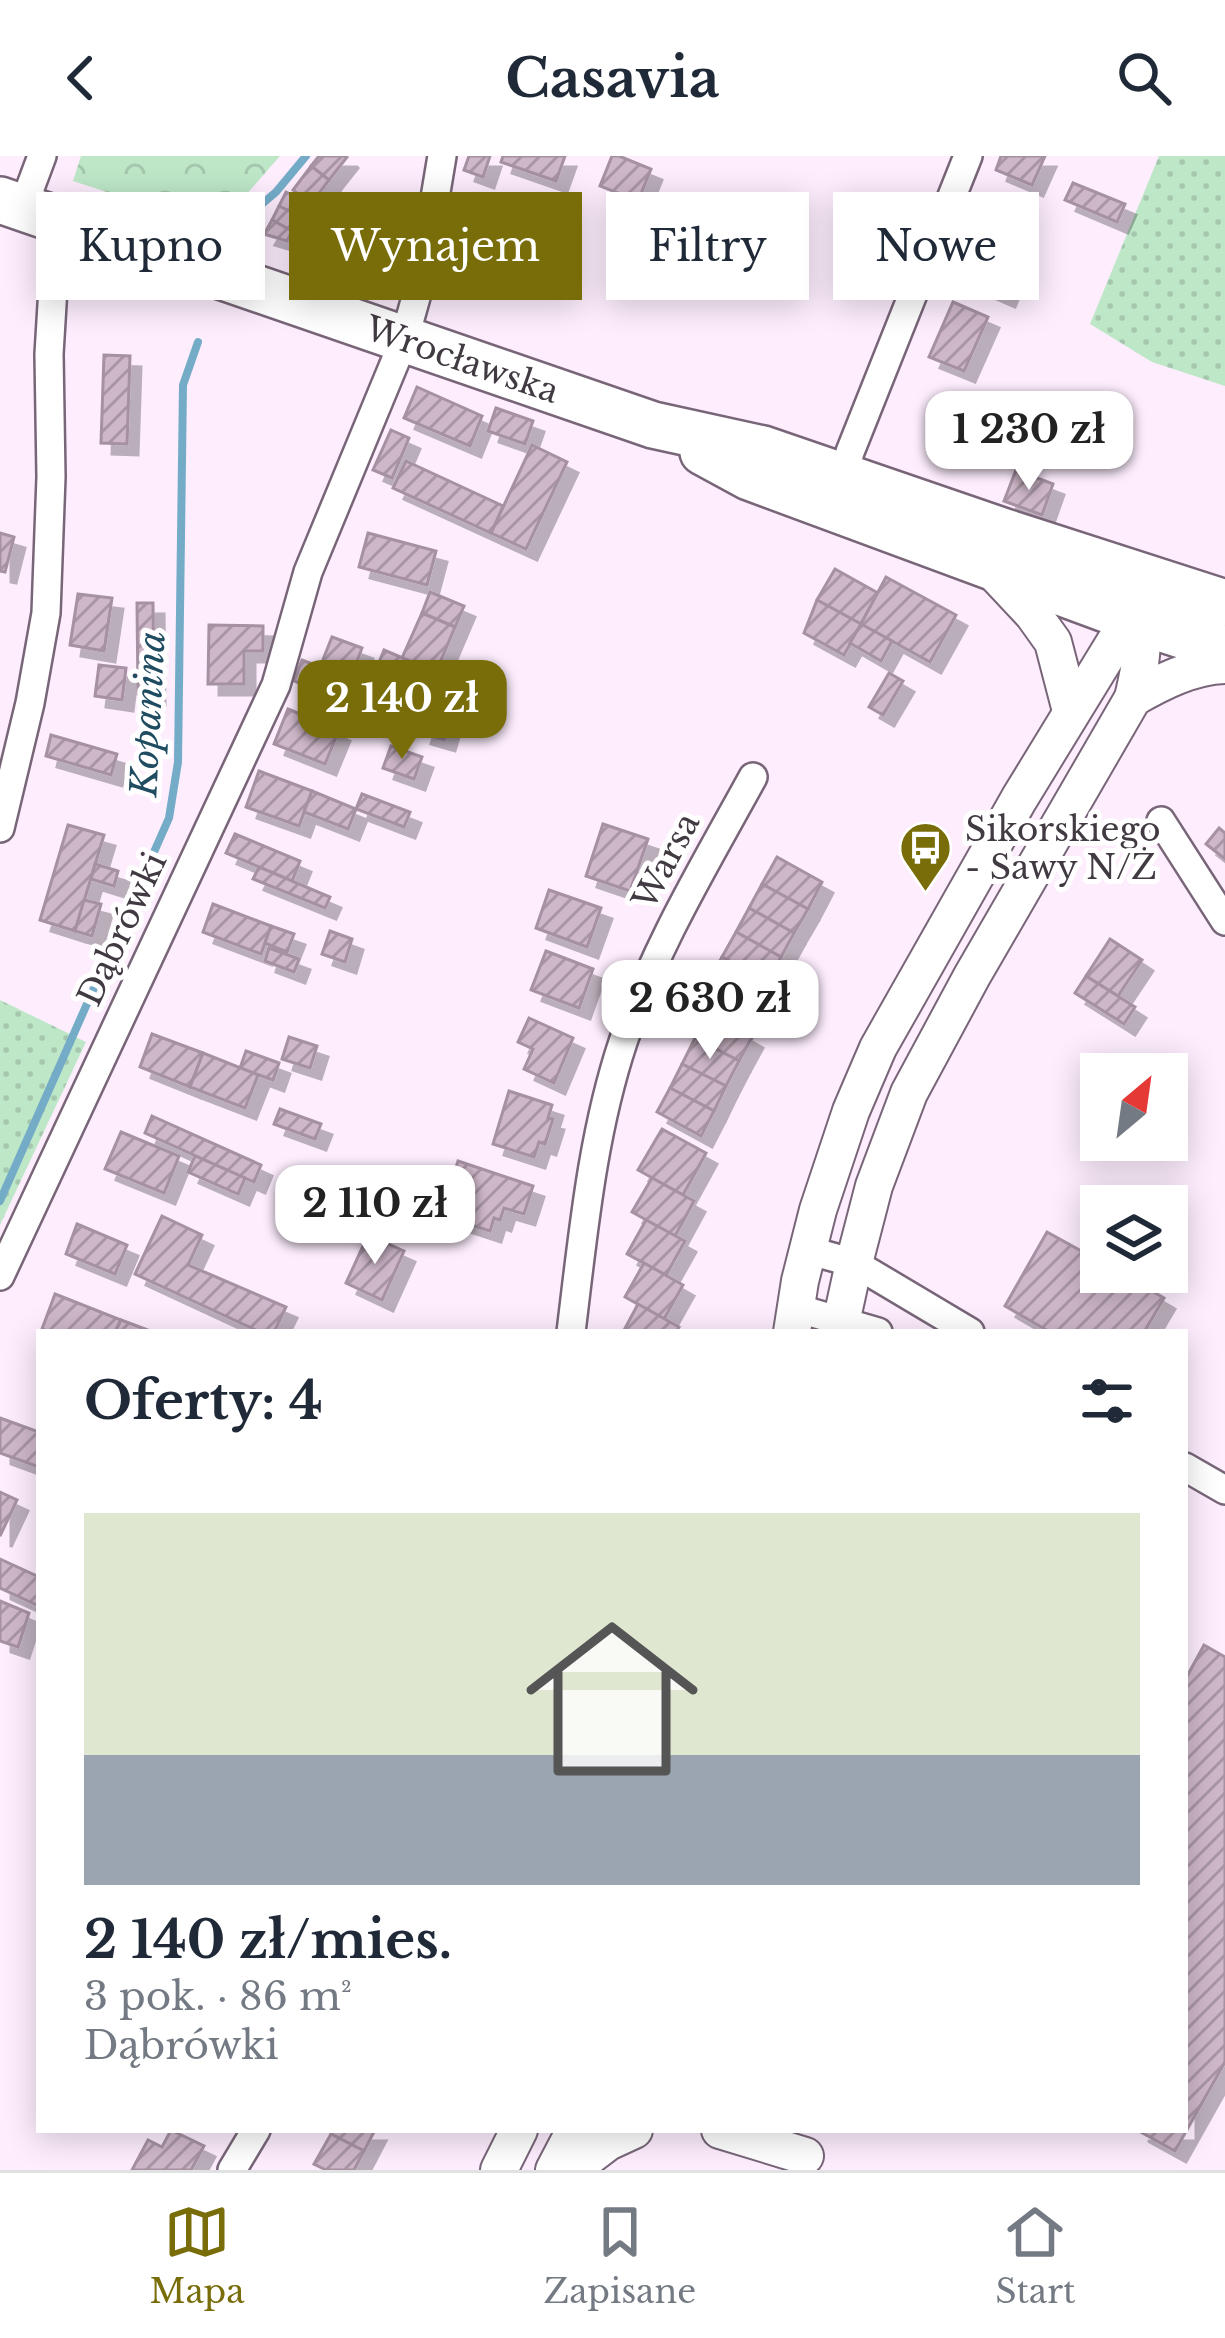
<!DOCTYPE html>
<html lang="pl">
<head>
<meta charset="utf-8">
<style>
  body { margin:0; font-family:"Libre Baskerville",serif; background:#f6f6f7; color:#1f2937; height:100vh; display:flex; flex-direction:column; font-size:45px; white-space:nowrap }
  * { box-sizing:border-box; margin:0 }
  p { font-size:39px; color:#747a83 }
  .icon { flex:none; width:66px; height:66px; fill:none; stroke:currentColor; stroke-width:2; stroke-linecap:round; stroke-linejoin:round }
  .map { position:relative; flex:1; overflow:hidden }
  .sheet { position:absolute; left:36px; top:1173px; width:1152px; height:804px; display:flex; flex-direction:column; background:#fff; border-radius:0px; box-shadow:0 6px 30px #0003 }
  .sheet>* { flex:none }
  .top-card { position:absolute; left:36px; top:36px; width:1155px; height:108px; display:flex; gap:24px }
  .needle { width:78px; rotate:29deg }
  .buttons { position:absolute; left:1080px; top:897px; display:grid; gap:24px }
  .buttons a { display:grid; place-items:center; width:108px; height:108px; border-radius:0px; background:#fff; box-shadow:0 6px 30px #0003; font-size:60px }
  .price { position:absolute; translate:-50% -102px; padding:0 27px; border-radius:24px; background:#fff; color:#222; font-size:39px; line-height:78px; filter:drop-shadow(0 3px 6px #0008) }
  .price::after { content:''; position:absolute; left:50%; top:72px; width:36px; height:27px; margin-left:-18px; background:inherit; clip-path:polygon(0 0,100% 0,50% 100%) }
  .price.selected { background:#796d0a; color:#fff }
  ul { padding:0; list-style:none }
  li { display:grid; align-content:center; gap:24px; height:636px; padding:0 48px }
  li span { display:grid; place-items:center; height:372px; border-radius:0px; color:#555 }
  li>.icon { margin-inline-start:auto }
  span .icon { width:216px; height:216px; fill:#fffc; stroke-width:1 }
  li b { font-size:51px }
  h2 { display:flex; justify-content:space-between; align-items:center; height:144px; padding:0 48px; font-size:51px }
  .chip { padding:0 42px; border-radius:0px; background:#fff; box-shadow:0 6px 30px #0003; font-size:42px; line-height:108px }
  .chip.selected { background:#796d0a; color:#fff }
  header { display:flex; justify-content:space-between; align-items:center; height:156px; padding:0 48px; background:#fff; font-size:54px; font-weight:700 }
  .menu { display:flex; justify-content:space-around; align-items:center; height:168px; border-top:3px solid #e0e1e3; background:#fff; font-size:33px; color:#747a83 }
  .menu a { display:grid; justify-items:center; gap:6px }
  .menu .selected { color:#796d0a }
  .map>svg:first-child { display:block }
</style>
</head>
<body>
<header><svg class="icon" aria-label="back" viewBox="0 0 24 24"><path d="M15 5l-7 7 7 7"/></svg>Casavia<svg class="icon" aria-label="search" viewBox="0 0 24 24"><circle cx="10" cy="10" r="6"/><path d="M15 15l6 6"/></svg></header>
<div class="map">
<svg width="1225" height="2014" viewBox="0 0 1225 2014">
  <defs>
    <pattern id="grass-dots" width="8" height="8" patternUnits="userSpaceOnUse" patternTransform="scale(3)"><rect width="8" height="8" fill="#bee7c8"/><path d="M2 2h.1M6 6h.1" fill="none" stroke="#a4c7ad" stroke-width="1.8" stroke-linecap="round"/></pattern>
    <pattern id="forest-crowns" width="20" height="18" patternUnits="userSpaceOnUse" patternTransform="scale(3)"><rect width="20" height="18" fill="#bee7c8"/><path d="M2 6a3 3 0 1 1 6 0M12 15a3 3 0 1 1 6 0" fill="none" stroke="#a4c7ad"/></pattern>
    <pattern id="building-hatch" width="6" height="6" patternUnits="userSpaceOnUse" patternTransform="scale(3)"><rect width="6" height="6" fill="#ceb7c9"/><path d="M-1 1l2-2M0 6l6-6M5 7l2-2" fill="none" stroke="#a996a5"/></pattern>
    <filter id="shadow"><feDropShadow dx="11" dy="11" stdDeviation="0" flood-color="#0004"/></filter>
  </defs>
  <rect width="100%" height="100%" fill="#fdedfd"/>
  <g fill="url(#grass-dots)">
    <polygon points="1159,0 1225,0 1225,230 1152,206 1090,168"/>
    <polygon points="0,844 86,886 0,1069"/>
  </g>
  <polygon fill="url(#forest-crowns)" points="81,0 280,0 217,72 73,25"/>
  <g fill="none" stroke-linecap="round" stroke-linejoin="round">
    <g stroke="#74acc8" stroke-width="8">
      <polyline points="236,70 276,36 306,0"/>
      <polyline points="0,1045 169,662 178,606 183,229 198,186"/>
    </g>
  </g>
  <g fill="url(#building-hatch)" stroke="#a691a2" stroke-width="3" filter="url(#shadow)">
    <polygon points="319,0 346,0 347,1 329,24 311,10"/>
    <polygon points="469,0 490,0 483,21 464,14"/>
    <polygon points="503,0 565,0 556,25 501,6"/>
    <polygon points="612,0 619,0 651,13 638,45 600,30"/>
    <polygon points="1001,0 1045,0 1032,29 996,14"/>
    <polygon points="311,10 329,24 311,48 293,34"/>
    <polygon points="1073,27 1125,48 1117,66 1065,44"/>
    <polygon points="286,36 300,43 293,57 279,50"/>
    <polygon points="279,50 299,60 292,75 272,64"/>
    <polygon points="696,54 736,72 730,85 734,85 715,126 679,110 686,93 680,90"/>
    <polygon points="477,60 507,71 494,111 463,100"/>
    <polygon points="272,64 292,75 287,85 264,78"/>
    <polygon points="954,80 1012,103 1005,121 987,114 980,129 941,112"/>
    <polygon points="533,84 552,91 547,104 528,98"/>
    <polygon points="528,98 547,104 541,124 522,118"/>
    <polygon points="548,101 565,106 557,129 541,124"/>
    <polygon points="988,116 1010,126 1004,140 981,130"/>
    <polygon points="953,146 988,161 964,215 929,201"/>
    <polygon points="104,199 130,200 127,288 101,287"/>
    <polygon points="417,231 482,260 470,290 404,262"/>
    <polygon points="496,252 533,265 525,288 488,275"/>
    <polygon points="1040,267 1081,283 1074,300 1034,284"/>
    <polygon points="391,274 409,282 392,322 373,314"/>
    <polygon points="532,289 567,306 526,393 491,377"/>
    <polygon points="406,305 503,350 491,377 393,332"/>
    <polygon points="1016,314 1053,328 1042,359 1004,345"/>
    <polygon points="0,377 14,381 5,416 0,415"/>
    <polygon points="368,377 436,395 427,429 359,411"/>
    <polygon points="835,413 878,437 861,468 817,444"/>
    <polygon points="886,421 956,459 930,506 861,468"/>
    <polygon points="430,436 464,450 455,471 422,457"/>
    <polygon points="78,438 112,442 104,495 70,489"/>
    <polygon points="817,444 861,468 844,499 804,477"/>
    <polygon points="137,447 153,447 154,538 138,538"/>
    <polygon points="422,457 455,471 436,516 402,502"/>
    <polygon points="861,468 892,485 881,505 850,487"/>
    <polygon points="209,469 263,470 263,495 244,495 244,528 208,528"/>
    <polygon points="332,481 362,492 342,544 294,525 302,504 320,511"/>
    <polygon points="384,494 424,511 416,531 376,514"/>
    <polygon points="99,509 126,512 122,544 95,540"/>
    <polygon points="889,517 903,525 883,559 869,551"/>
    <polygon points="351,519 376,529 367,553 342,544"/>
    <polygon points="432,540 455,547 444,584 420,577"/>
    <polygon points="288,553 339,574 325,608 274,588"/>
    <polygon points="51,579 117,598 111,619 46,600"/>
    <polygon points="391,590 422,601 414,623 383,612"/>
    <polygon points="259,615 312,635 299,670 246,651"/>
    <polygon points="312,635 356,653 348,673 304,656"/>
    <polygon points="362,638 410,656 404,671 356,653"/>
    <polygon points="603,668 648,683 630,735 586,720"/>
    <polygon points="68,669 104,679 75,775 40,764"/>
    <polygon points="1219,672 1225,677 1225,703 1206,688"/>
    <polygon points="235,678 300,705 292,725 226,697"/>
    <polygon points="777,701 822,726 808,753 762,728"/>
    <polygon points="95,708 118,715 114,730 91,723"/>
    <polygon points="259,711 330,741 325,752 253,723"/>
    <polygon points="762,728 808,753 794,777 749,752"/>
    <polygon points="549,734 601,752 587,791 536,772"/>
    <polygon points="84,744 101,748 92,780 75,775"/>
    <polygon points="213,748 271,770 261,798 203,776"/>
    <polygon points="749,752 794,777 781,801 736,776"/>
    <polygon points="271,770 294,778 287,796 265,787"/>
    <polygon points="330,775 352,783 345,806 322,798"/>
    <polygon points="736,776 781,801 767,826 722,801"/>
    <polygon points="1110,783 1142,804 1118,840 1086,820"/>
    <polygon points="269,792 299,803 294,816 265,805"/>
    <polygon points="546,795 593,813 579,852 531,834"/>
    <polygon points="722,801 767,826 753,851 708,826"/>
    <polygon points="1086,820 1135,851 1124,868 1075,837"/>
    <polygon points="708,826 753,851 739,875 694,849"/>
    <polygon points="709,857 752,881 739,905 695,882"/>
    <polygon points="529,862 573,882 554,927 524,913 533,893 518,886"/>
    <polygon points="152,878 203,897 190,931 140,911"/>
    <polygon points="289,881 317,890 310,912 282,903"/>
    <polygon points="695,882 739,905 726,930 682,908"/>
    <polygon points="246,895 279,907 273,924 240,912"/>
    <polygon points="203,897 258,919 245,952 190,931"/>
    <polygon points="682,908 726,930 714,955 670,932"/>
    <polygon points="670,932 714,955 701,980 657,956"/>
    <polygon points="509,935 552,949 548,962 553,963 545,988 539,986 534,1001 493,988"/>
    <polygon points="280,953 321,968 315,983 274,968"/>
    <polygon points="152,960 261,1009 254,1026 145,977"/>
    <polygon points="662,973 706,997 683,1039 638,1014"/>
    <polygon points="121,976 179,1000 164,1037 105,1013"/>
    <polygon points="195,1000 245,1022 238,1038 188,1016"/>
    <polygon points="458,1005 533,1030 524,1058 504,1052 500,1064 494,1062 490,1075 441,1059"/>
    <polygon points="652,1022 694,1045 675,1080 632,1056"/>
    <polygon points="162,1060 202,1079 188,1109 286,1151 274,1176 260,1176 135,1118"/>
    <polygon points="646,1064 685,1085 666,1119 627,1098"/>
    <polygon points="77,1068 127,1089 115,1118 66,1098"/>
    <polygon points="1047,1076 1101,1106 1101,1116 1119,1116 1164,1142 1144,1176 1050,1176 1005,1150"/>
    <polygon points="368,1079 404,1095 382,1144 346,1127"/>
    <polygon points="644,1107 683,1129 664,1163 625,1141"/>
    <polygon points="55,1138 121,1164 115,1176 51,1176 42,1173"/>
    <polygon points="638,1148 679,1171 676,1176 623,1176"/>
    <polygon points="121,1164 153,1176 115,1176"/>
    <polygon points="0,1262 39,1276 39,1311 0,1297"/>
    <polygon points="0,1336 17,1344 0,1380"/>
    <polygon points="0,1403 39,1421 39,1450 0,1432"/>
    <polygon points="0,1445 29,1457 18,1491 0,1485"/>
    <polygon points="1204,1489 1225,1501 1225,1906 1175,1995 1137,1974 1185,1974 1185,1524"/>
    <polygon points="171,1974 204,1990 191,2014 132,2014 148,1984 162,1991"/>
    <polygon points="333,1974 375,1974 364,1995 331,1978"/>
    <polygon points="331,1978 364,1995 354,2014 326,2014 314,2008"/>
  </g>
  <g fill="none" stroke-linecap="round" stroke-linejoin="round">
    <defs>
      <g id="minor">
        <polyline points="23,51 42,0"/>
        <polyline points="844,320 850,296 968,0"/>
        <polyline points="1161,665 1225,765"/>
        <polyline points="0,672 30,547 46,457 51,321 49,198 53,132 70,68"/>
        <polyline points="807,1094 854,1107 970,1176"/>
        <polyline points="0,1120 276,529 308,416 404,184 422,120 442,0"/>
        <polyline points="796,1152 878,1176"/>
        <path d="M 571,1176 C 583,1079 592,979 623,886 C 654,792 706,707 753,621"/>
        <polyline points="1185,1311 1225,1334"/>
        <polyline points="232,2014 256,1974"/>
      </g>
      <g id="tertiary">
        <polyline points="989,411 1033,458 1053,486 1071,555"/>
        <path d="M 1133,542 C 1161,526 1192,510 1225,509"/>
        <polyline points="792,1176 800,1125 818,1054 851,955 878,892 1019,643 1115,486 1141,466 1162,456"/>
        <path d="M 839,1176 L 854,1107 L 874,1030 L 909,937 L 972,820 L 1133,542 C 1141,508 1147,481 1134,448"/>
        <polyline points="720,1974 805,2000"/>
        <polyline points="499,2014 519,1974"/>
        <polyline points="554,2014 575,1974"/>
        <polyline points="571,2014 608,1986 634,1974"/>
      </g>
      <g id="primary">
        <path id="s1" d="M 0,44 L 653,269 L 763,293 L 1002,375 L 1225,447"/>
        <polyline points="703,296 749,321 1141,466 1225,493"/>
      </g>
    </defs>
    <use href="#minor" stroke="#786678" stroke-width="32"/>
    <use href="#tertiary" stroke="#786678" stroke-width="40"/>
    <use href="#primary" stroke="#786678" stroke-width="50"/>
    <use href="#minor" stroke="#fff" stroke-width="27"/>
    <use href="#tertiary" stroke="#fff" stroke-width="36"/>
    <use href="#primary" stroke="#fff" stroke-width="45"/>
  </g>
  <defs>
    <symbol id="bus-pin" viewBox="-11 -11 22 30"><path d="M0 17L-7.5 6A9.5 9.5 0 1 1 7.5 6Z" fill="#796d0a" stroke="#fff"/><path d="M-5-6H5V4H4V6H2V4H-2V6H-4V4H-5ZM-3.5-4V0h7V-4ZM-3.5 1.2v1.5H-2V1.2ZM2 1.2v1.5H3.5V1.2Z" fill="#fff"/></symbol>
  </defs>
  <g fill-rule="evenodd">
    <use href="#bus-pin" x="896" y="662" width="59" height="81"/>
  </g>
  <g text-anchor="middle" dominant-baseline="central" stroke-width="10" stroke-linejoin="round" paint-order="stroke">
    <g font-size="33" fill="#423a42" stroke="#fff">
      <text stroke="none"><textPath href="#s1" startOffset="489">Wrocławska</textPath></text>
      <text transform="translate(666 705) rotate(-62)">Warsa</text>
      <text transform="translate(122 773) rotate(-65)">Dąbrówki</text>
    </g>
    <g font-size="33" fill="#423a42" stroke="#fff" text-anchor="start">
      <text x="965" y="673">Sikorskiego<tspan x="965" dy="38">- Sawy N/Ż</tspan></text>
    </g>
    <g font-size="36" font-style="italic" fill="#1f4c61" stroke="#fff">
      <text transform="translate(148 558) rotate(-87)">Kopanina</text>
    </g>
  </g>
</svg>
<div class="buttons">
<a><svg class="needle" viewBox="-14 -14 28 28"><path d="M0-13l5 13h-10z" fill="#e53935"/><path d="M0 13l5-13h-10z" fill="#747a83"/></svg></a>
<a><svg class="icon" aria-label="layers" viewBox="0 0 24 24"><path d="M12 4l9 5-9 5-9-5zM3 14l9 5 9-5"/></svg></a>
</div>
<b class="price" style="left:1029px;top:337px">1 230 zł</b>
<b class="price selected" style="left:402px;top:606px">2 140 zł</b>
<b class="price" style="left:710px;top:906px">2 630 zł</b>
<b class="price" style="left:375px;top:1111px">2 110 zł</b>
<div class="top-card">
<a class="chip">Kupno</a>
<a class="chip selected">Wynajem</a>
<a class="chip">Filtry</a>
<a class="chip">Nowe</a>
</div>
<section class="sheet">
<h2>Oferty: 4<svg class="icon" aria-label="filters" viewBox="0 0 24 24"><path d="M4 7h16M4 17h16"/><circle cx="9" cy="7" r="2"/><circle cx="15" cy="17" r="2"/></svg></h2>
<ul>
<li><span style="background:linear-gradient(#dfe7d0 65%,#9aa5b1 0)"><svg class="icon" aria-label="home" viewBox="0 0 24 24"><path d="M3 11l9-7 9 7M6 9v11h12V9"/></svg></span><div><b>2 140 zł/mies.</b><p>3 pok. · 86 m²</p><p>Dąbrówki</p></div></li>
</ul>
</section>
</div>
<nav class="menu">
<a class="selected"><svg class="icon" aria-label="map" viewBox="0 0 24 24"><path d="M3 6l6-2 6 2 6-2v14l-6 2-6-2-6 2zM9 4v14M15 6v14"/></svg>Mapa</a>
<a><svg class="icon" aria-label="saved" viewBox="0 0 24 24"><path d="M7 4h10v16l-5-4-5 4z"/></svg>Zapisane</a>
<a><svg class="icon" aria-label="home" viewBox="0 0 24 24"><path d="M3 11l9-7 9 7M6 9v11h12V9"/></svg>Start</a>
</nav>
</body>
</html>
